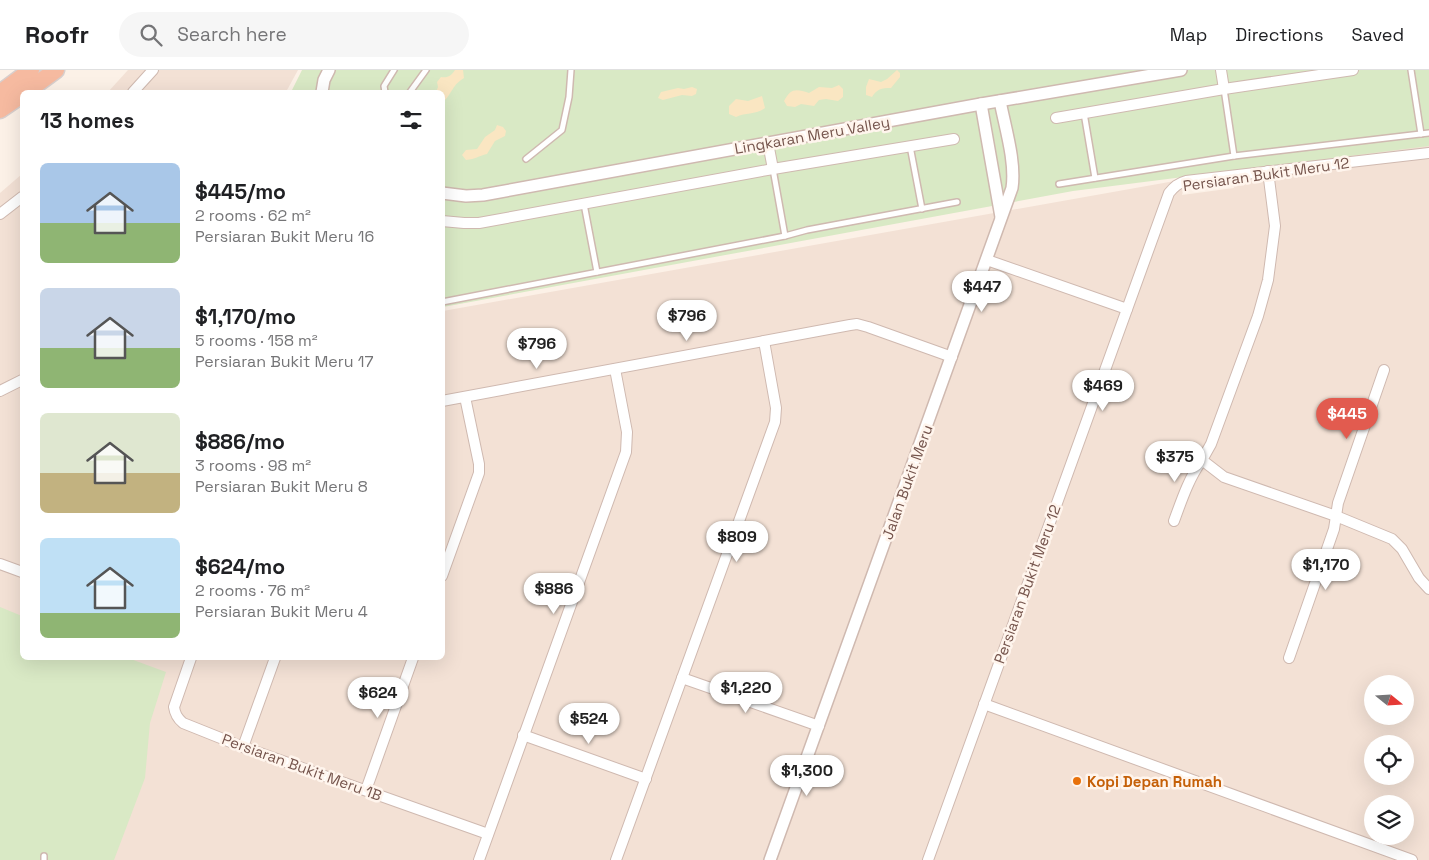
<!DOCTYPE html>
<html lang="en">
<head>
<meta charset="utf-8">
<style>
  body { margin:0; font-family:"Space Grotesk",sans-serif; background:#f6f6f6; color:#202124; height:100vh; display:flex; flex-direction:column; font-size:19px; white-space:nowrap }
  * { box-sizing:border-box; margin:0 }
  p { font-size:16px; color:#757577 }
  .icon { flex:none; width:28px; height:28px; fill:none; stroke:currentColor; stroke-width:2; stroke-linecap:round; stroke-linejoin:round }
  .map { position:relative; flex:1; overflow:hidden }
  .sheet { position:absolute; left:20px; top:20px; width:425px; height:570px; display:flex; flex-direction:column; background:#fff; border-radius:8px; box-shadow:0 5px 20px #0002 }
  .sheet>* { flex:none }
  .needle { width:32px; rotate:108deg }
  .buttons { position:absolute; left:1364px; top:605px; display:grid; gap:10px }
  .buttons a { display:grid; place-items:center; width:50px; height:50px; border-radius:50%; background:#fff; box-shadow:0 5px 20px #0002; font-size:25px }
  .price { position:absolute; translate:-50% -42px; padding:0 11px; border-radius:18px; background:#fff; color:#222; font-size:16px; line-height:32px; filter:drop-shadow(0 1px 2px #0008) }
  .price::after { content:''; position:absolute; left:50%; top:30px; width:15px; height:11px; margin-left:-8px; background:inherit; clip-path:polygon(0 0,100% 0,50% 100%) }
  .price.selected { background:#e25b4f; color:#fff }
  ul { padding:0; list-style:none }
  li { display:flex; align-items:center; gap:15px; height:125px; padding:0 20px }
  li span { display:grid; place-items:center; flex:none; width:140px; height:100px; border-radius:8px; color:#555 }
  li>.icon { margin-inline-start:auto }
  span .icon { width:60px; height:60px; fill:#fffc; stroke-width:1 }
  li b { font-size:21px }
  h2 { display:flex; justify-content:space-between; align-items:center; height:60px; padding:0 20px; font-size:21px }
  header { display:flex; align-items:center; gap:30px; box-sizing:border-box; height:70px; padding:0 25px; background:#fff; border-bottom:1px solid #e0e0e0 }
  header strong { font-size:24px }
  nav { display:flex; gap:28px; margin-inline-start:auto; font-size:18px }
  .search { width:350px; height:45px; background:#f6f6f6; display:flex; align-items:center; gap:12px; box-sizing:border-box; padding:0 18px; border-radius:28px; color:#757577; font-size:19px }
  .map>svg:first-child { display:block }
</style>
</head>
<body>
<header>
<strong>Roofr</strong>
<div class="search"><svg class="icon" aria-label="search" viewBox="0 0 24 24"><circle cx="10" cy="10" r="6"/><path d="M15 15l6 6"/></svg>Search here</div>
<nav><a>Map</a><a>Directions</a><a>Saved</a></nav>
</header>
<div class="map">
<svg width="1429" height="790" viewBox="0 0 1429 790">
  <rect width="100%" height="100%" fill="#fcf1e7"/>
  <g fill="#f3e1d5" fill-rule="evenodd">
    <polygon points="128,0 298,0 286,22 108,22"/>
    <path d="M 1429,73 L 1429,790 L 0,790 L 0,123 L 22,104 L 22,588 L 442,588 L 443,241 L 1186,109 L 1182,125 L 1234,118 L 1231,96 ZM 1372,614 L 1405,614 L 1405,646 L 1372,646 ZM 1372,674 L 1405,674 L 1405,706 L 1372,706 ZM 1372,734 L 1405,734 L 1405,766 L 1372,766 Z"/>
  </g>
  <g fill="#d9e9c5">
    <polygon points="302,0 1429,0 1429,76 1073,121 443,237 442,22 291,22"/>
    <polygon points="0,537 22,546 22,588 128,588 166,602 150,653 145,708 114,790 0,790"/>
  </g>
  <g fill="#fae6c2">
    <path d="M 455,0 L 463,0 L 464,8 C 451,16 453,23 443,32 L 442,22 L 436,22 L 438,17 L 437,12 L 441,7 C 448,8 451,6 455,0 Z"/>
    <path d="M 897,0 L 900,3 L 900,7 L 891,18 C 881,18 877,19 872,27 L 866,25 L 866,17 L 869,9 L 881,12 L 887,9 Z"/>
    <path d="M 839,15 L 843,19 L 843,27 L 838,31 L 826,29 L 819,30 L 814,36 L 801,34 L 795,37 L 787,36 L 784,31 C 791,18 796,19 809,23 L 819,17 L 832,18 Z"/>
    <polygon points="692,17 697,19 696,24 692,26 682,25 663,30 658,28 661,22 678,18 684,19"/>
    <path d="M 762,26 L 765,38 C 755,45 746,42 736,47 L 729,44 L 729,36 L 736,29 L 748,31 Z"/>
    <path d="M 497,55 L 503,57 L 506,61 L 505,66 L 495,71 L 487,84 C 478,86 476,89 466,90 L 462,85 L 466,80 L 477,79 L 485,67 L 495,60 Z"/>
  </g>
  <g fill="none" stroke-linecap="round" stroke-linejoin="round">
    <defs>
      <g id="service">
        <polyline points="1411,0 1421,64"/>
        <polyline points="1224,19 1234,86"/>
        <polyline points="385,22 384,16 394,0"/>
        <polyline points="410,22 426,0"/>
        <polyline points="1084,43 1095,108"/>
        <polyline points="910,76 922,139"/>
        <polyline points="526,89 562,60 569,27 571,0"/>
        <polyline points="773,99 785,166"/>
        <polyline points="1059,114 1234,86 1429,63"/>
        <polyline points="584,134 597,202"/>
        <polyline points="442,232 785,166 807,160 957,132"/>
        <polyline points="44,790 44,786"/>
      </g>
      <g id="minor">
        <polyline points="1221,0 1224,19"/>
        <polyline points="133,22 153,0"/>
        <polyline points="1056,48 1224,19 1353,0"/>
        <polyline points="768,73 773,99"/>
        <polyline points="1268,101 1275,156 1268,210 1258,246 1211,374 1202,390 1224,407 1336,446 1392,469 1402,479 1419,508 1429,519"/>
        <polyline points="0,144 22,127"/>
        <polyline points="442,151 464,153 479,153 773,99 954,69"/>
        <polyline points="987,190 1127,239"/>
        <polyline points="0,321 22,310"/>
        <polyline points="442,331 850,255 857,254 868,257 952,287"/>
        <path d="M 1174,451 C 1182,429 1189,408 1202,390"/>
        <polyline points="0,494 22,502"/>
        <polyline points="442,506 479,403 479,394 465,327"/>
        <path d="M 191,588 L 174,637 C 175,644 177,648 183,653 L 243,677 L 488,764"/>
        <polyline points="1289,588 1334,459 1338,433 1384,300"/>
        <polyline points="682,608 819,656"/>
        <polyline points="984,634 1412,790"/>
        <polyline points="523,665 646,709"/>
        <polyline points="243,677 275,588"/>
        <polyline points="366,720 413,588"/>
        <polyline points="479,790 626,382 627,362 615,299"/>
        <polyline points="616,790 775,352 776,338 764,271"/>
        <path d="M 928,790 L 1169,123 C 1174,117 1178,113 1186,111 L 1429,83"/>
      </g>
      <g id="tertiary">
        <polyline points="322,22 324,10 329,0"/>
        <polyline points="981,34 1001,147"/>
        <polyline points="442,123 466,126 483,125 981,34 1181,0"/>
        <path d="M 770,790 L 1012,118 C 1016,92 1005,57 1000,31"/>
      </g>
      <g id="trunk">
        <polyline points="26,22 56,0"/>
        <polyline points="0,23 31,0"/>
        <polyline points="0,40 22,25"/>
      </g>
    </defs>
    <use href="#service" stroke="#cfb9b0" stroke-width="8"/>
    <use href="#minor" stroke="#cfb9b0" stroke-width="12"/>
    <use href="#tertiary" stroke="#cfb9b0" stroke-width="14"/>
    <use href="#trunk" stroke="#d8cfcd" stroke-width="19"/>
    <use href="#service" stroke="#fff" stroke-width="5"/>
    <use href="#minor" stroke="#fff" stroke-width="10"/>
    <use href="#tertiary" stroke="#fff" stroke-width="11"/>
    <use href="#trunk" stroke="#f6baa0" stroke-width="16"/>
  </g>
  <circle fill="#e8710a" stroke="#fff5ed" stroke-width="2" cx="1077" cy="711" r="5"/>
  <g text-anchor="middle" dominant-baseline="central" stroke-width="5" stroke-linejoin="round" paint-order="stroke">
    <g font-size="15" fill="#75544c" stroke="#fff5ed">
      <text transform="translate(812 65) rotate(-10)">Lingkaran Meru Valley</text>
      <text transform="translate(1266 104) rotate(-8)">Persiaran Bukit Meru 12</text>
      <text transform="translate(907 412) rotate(-70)">Jalan Bukit Meru</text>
      <text transform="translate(1027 514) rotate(-70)">Persiaran Bukit Meru 12</text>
      <text transform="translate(302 697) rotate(20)">Persiaran Bukit Meru 1B</text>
    </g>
    <g font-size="15" font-weight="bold" fill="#c56008" stroke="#fff5ed" text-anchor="start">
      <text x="1087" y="711">Kopi Depan Rumah</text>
    </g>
  </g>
</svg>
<div class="buttons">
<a><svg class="needle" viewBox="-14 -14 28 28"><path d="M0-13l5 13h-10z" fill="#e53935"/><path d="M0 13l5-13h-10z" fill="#757577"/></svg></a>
<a><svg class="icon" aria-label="locate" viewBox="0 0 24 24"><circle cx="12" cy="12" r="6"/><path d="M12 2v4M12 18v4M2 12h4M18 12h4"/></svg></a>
<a><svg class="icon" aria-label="layers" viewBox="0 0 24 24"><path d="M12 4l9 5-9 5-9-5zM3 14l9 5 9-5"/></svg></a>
</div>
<b class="price" style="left:982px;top:243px">$447</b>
<b class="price" style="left:687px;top:272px">$796</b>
<b class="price" style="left:537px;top:300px">$796</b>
<b class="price" style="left:1103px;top:342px">$469</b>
<b class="price selected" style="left:1347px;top:370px">$445</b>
<b class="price" style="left:1175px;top:413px">$375</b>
<b class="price" style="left:737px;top:493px">$809</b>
<b class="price" style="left:1326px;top:521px">$1,170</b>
<b class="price" style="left:554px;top:545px">$886</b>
<b class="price" style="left:746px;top:644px">$1,220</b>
<b class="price" style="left:378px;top:649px">$624</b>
<b class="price" style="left:589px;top:675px">$524</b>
<b class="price" style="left:807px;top:727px">$1,300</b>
<section class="sheet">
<h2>13 homes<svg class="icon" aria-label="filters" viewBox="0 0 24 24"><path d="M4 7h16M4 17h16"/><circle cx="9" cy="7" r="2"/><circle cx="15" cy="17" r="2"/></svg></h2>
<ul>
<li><span style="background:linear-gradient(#a9c7e8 60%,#8fb573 0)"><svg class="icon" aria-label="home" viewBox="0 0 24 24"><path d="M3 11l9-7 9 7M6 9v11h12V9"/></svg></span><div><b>$445/mo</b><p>2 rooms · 62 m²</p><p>Persiaran Bukit Meru 16</p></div></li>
<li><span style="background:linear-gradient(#c9d6e8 60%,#8fb573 0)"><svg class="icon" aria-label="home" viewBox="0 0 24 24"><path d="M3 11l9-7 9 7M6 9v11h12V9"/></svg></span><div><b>$1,170/mo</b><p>5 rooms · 158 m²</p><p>Persiaran Bukit Meru 17</p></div></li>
<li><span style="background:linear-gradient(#dfe7d0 60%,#c2b280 0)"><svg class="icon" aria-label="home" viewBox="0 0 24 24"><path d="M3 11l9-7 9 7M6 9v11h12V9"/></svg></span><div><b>$886/mo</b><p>3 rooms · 98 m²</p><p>Persiaran Bukit Meru 8</p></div></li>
<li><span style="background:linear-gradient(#bfe0f5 75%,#8fb573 0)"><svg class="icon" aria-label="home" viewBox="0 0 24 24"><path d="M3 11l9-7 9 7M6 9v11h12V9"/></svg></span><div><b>$624/mo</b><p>2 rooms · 76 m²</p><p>Persiaran Bukit Meru 4</p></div></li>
</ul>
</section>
</div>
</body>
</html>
